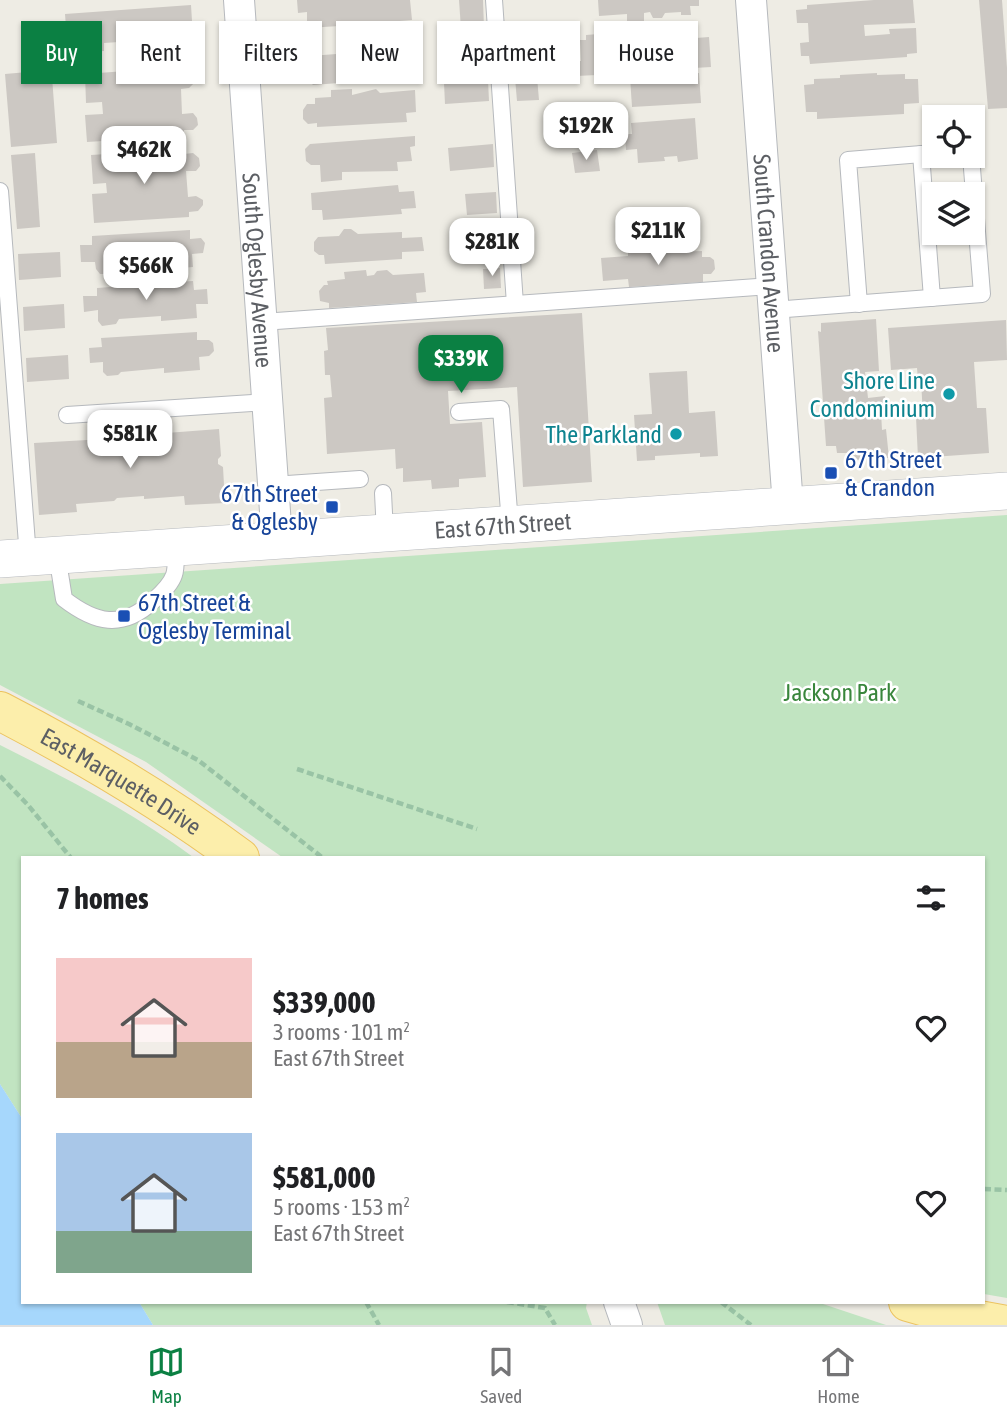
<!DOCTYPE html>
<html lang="en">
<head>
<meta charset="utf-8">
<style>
  body { margin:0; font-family:"Asap Condensed",sans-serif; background:#f6f6f6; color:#202124; height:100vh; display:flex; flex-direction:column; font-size:26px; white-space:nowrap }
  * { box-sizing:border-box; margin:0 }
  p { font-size:23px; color:#757577 }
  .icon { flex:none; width:38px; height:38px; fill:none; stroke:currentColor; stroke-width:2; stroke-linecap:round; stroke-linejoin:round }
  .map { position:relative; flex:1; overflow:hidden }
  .sheet { position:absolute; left:21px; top:856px; width:964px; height:448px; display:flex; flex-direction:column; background:#fff; border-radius:0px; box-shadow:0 2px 5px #0004 }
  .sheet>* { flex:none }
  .top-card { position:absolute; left:21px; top:21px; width:966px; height:63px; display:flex; gap:14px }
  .buttons { position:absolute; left:922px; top:105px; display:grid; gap:14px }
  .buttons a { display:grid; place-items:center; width:63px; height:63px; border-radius:0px; background:#fff; box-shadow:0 2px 5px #0004; font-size:35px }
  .price { position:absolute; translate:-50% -60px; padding:0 16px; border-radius:14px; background:#fff; color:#222; font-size:23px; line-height:46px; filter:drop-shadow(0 2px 4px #0008) }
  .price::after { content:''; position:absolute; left:50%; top:42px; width:21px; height:16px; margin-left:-10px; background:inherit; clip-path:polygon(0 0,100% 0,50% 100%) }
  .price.on { background:#0b8043; color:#fff }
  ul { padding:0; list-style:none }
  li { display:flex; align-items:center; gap:21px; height:175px; padding:0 35px }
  li span { display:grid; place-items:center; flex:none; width:196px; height:140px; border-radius:0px; color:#555 }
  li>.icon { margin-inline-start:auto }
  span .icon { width:84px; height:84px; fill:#fffc; stroke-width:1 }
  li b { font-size:30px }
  h2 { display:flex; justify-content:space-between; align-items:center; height:84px; padding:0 35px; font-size:30px }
  .tag { padding:0 24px; border-radius:0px; background:#fff; box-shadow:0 2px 5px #0004; font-size:24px; line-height:63px }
  .tag.on { background:#0b8043; color:#fff }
  .dock { display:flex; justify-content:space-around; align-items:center; height:98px; border-top:2px solid #e0e0e0; background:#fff; font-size:19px; color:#757577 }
  .dock a { display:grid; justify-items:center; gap:4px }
  .dock .on { color:#0b8043 }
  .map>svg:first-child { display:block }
</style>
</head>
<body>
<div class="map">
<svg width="1007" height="1325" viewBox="0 0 1007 1325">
  <rect width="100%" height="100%" fill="#eeece4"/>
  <g fill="#c1e4c1">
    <polygon points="1007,515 1007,1298 984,1294 984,858 282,857 146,762 0,685 0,584"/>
    <path d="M 0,745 C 66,778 134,813 193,857 L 23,858 L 23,1120 L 0,1084 Z"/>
    <polygon points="139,1302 587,1302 586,1308 592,1325 153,1325"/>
    <polygon points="657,1302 817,1302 886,1325 665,1325"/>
  </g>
  <polygon fill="#a6d7fc" points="0,1084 23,1120 23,1302 139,1302 153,1325 0,1325"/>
  <g fill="#ccc8c3">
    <polygon points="297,0 410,0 412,20 375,23 375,26 356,27 356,25 307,28 307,12 298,13"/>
    <polygon points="459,0 483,0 484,28 461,29"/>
    <polygon points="598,0 699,0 699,6 690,6 691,15 681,15 681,12 665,13 662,18 653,18 650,12 644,13 644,22 627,23 627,14 599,16"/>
    <polygon points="874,0 913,0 915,23 864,25 865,36 890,34 889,29 916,28 917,53 907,54 907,57 810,64 809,56 801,56 800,43 809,42 808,23 797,23 796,10 807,9 807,5"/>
    <polygon points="979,0 1002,0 1007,68 1007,108 988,109"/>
    <polygon points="191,5 193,37 104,43 104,51 68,53 65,14"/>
    <polygon points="630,28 630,35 655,30 655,34 683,33 683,39 709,37 711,67 627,72 627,69 596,71 597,75 576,76 575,61 581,61 580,40 586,40 586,35 611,33 610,29"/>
    <polygon points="389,50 389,55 400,54 401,73 390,75 390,79 313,85 305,77 303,63 310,58 310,56"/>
    <polygon points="487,55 488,77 446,80 445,71 454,70 453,58"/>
    <polygon points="180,67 181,72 190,71 194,76 195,82 189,88 181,89 182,114 193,113 197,118 198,125 193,130 184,130 184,136 87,142 85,115 103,114 102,102 86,103 85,74"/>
    <polygon points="39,71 39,78 52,77 57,143 11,147 5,74"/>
    <polygon points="699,73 701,103 632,107 630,77"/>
    <polygon points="877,73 877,75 905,74 905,79 918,79 919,103 904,104 904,114 817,119 817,112 806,112 804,85 814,84 814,79 840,78 840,75"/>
    <polygon points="537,77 539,100 517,101 515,78"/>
    <polygon points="488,80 489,101 445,104 444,83"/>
    <polygon points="352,89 352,95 376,89 380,93 415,90 416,112 406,113 407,122 317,127 317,123 308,124 303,119 303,110 307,104 315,104 315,98 331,97 331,90"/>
    <polygon points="695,118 698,159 678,162 677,156 664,157 665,161 638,163 637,149 626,150 625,134 632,134 631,123"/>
    <polygon points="415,136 415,146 410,147 412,161 397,162 398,171 342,172 342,180 321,182 320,165 311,165 306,161 305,149 310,144"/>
    <polygon points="493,144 494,167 450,171 448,148"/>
    <polygon points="184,149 184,154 193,153 199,158 200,166 196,171 186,171 188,197 196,196 203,200 203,205 198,211 189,212 189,217 94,223 92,194 107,193 106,183 93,184 91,155"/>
    <polygon points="597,150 600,171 575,173 572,153"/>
    <polygon points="35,153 40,227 17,229 11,155"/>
    <polygon points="398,185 399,192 414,191 416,208 401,209 402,214 323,220 322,210 312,210 311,193"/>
    <polygon points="496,192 497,213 467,215 465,194"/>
    <polygon points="497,226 499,259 477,260 475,236 467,237 466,229"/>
    <polygon points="344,229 351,229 358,234 402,232 402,238 422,237 424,251 402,252 402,259 325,264 324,255 319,255 314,251 314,242 318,237 339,236"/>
    <polygon points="190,230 190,239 201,238 205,243 203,253 192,254 193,267 157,270 157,266 116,268 110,274 100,274 96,269 95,262 81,262 80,245 92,245 92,236"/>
    <polygon points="678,245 678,252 702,251 702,257 710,257 714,260 715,269 711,274 703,274 703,282 629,287 628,279 603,281 601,258 628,256 628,248"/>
    <polygon points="60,252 61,277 19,280 18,254"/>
    <polygon points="500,268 501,288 484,289 483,269"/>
    <polygon points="366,270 367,276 374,275 377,271 387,270 393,275 424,273 426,292 416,293 417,302 329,308 329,303 320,301 319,291 324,285 328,285 327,281 345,279 344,272"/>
    <polygon points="193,281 194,290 207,289 208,304 196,304 197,318 161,321 161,316 119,319 116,324 102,326 98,321 98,310 84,312 83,296 97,296 97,288"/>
    <polygon points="64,304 65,328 24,331 23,307"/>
    <polygon points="582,313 592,482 523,487 517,387 448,391 450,424 482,422 486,477 459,479 459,487 432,489 431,480 403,482 403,468 396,469 395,449 327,454 324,398 332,397 330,375 325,375 324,351 328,350 326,328"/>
    <polygon points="876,319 879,371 865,372 868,398 885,396 886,412 881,412 882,430 886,429 889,458 850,460 849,453 837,453 836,446 826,446 818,331 821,332 821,323"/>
    <polygon points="1006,320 1007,360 974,362 977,408 986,408 989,453 918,458 916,417 923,416 921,380 918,380 917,368 891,370 888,328"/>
    <polygon points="197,332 197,340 209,340 213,343 214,351 209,356 199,357 200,370 164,373 164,368 121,372 118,375 107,376 103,372 103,362 90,363 89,348 102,347 101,338"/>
    <polygon points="68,355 69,379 27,382 26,358"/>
    <polygon points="687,371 689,413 715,411 718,456 700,457 700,453 655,456 655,460 637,461 634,415 652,414 649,373"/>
    <polygon points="219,429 221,456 218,459 218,464 223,467 225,503 185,505 184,496 144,499 144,496 117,498 114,501 76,504 77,512 39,515 34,443 140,437 140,435"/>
  </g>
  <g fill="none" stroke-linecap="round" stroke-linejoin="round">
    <defs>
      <g id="service">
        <polyline points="494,0 515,304"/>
        <polyline points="921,154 932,298"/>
        <polyline points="0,191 28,557"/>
        <polyline points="859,304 848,160 934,153"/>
        <polyline points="773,310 982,294 971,156"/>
        <polyline points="262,322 772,286"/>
        <polyline points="459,412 501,409 510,524"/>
        <polyline points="67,415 267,402"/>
        <polyline points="273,485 360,479"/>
        <polyline points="383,493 385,533"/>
        <path d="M 57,555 L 64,599 C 95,623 122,630 153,601 C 161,594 171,584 174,575 C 177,567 175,555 176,547"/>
      </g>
      <g id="minor">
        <path id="s1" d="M 239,0 L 277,540"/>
        <path id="s2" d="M 751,0 L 788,506"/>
        <polyline points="619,1302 627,1325"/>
      </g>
      <g id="tertiary">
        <path id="s3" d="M 0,559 L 1007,491"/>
      </g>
      <g id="primary">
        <path id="s4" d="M 0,711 C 83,754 165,802 240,858"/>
        <polyline points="908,1302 957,1316 1007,1325"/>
      </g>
    </defs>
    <use href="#service" stroke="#b6b9bd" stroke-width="18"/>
    <use href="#minor" stroke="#b6b9bd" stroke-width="32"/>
    <use href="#tertiary" stroke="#b6b9bd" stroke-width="38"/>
    <use href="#primary" stroke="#ecc35f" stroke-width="40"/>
    <g stroke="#99c3a5" stroke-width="4.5" stroke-dasharray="7 3.5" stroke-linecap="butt">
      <polyline points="78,701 129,724 198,760 323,858"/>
      <polyline points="297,769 477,829"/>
      <polyline points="0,776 28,805 71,858"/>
      <polyline points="984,1189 1007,1190"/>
      <polyline points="366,1302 379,1325"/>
      <polyline points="507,1302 545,1308 555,1325"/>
      <polyline points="721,1302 751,1325"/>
    </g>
    <use href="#service" stroke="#fff" stroke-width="16"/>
    <use href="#minor" stroke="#fff" stroke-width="30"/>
    <use href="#tertiary" stroke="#fff" stroke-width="37"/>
    <use href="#primary" stroke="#fceeab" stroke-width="38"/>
  </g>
  <g fill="#0f9aa8" stroke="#fff" stroke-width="2.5">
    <circle cx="949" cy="394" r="7"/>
    <circle cx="676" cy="434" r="7"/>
  </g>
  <g fill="#1a4fb4" stroke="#fff" stroke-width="2.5">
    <rect x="824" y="466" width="14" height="14" rx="3.5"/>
    <rect x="325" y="500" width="14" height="14" rx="3.5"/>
    <rect x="117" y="609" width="14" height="14" rx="3.5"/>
  </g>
  <g text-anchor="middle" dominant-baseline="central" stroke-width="5" stroke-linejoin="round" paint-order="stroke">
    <g font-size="24" fill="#5c5f64" stroke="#fff">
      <text stroke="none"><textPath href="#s2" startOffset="254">South Crandon Avenue</textPath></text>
      <text stroke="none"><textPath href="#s1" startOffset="271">South Oglesby Avenue</textPath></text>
      <text stroke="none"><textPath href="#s3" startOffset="504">East 67th Street</textPath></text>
      <text stroke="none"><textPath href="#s4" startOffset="140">East Marquette Drive</textPath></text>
    </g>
    <g font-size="24" fill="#0d838f" stroke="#fff" text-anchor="end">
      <text x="935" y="380">Shore Line<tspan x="935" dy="28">Condominium</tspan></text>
      <text x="662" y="434">The Parkland</text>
    </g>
    <g font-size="24" fill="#164399" stroke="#fff" text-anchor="start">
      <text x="845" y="459">67th Street<tspan x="845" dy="28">&amp; Crandon</tspan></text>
      <text x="318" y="493" text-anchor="end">67th Street<tspan x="318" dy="28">&amp; Oglesby</tspan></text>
      <text x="138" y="602">67th Street &amp;<tspan x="138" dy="28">Oglesby Terminal</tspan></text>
    </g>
    <g font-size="24" fill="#39863c" stroke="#fff">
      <text x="840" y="692">Jackson Park</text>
    </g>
  </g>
</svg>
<div class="buttons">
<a><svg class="icon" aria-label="locate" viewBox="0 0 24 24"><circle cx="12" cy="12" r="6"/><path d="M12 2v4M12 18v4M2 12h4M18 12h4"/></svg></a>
<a><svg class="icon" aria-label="layers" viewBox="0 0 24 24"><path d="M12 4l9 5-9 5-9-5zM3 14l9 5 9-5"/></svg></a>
</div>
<b class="price" style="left:586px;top:162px">$192K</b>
<b class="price" style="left:144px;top:186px">$462K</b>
<b class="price" style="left:658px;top:267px">$211K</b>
<b class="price" style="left:492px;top:278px">$281K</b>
<b class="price" style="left:146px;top:302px">$566K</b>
<b class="price on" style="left:461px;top:395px">$339K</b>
<b class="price" style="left:130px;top:470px">$581K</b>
<div class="top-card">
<a class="tag on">Buy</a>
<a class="tag">Rent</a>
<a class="tag">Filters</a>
<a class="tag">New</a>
<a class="tag">Apartment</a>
<a class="tag">House</a>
</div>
<section class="sheet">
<h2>7 homes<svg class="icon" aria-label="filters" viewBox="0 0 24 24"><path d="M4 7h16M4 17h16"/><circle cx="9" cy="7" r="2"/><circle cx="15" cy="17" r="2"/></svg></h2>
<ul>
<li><span style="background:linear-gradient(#f6c9c9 60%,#b9a48a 0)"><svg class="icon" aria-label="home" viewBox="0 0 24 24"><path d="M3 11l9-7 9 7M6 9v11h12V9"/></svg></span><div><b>$339,000</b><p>3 rooms · 101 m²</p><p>East 67th Street</p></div><svg class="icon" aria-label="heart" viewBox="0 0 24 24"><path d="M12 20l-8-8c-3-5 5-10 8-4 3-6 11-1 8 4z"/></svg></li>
<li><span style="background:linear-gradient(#a9c7e8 70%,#7fa58c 0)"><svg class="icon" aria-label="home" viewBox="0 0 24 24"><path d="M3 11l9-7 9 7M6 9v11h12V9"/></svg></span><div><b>$581,000</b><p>5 rooms · 153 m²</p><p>East 67th Street</p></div><svg class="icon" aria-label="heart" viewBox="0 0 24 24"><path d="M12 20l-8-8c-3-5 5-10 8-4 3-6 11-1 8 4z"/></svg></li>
</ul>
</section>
</div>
<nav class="dock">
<a class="on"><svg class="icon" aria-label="map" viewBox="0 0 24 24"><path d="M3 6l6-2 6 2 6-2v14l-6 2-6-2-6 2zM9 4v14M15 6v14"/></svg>Map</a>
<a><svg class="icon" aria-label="saved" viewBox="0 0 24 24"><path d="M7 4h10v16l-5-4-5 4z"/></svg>Saved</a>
<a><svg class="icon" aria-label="home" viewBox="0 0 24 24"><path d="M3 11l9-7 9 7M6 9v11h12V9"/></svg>Home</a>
</nav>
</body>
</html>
